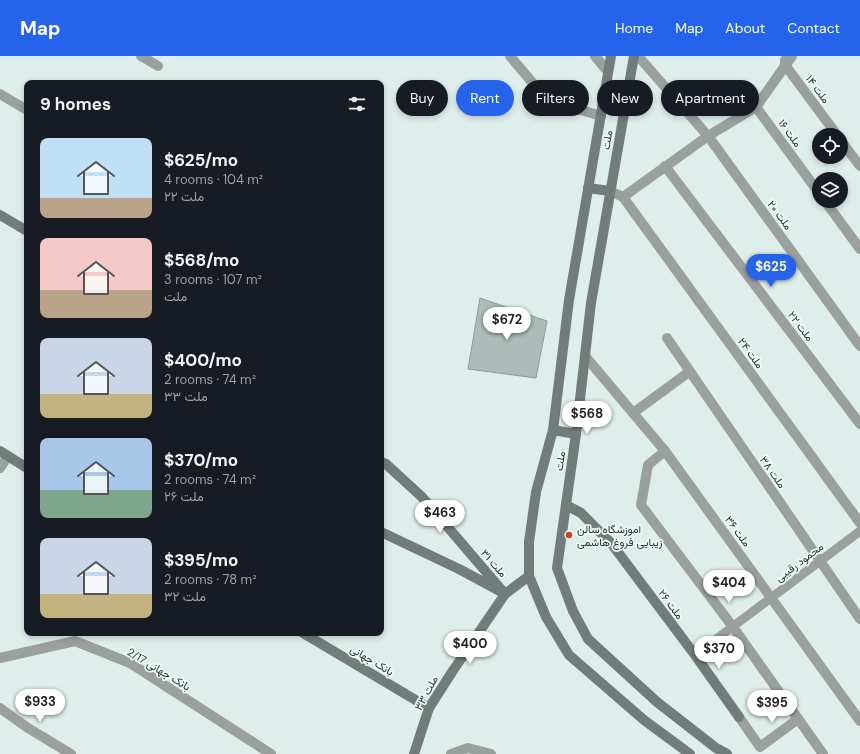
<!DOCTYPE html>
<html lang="en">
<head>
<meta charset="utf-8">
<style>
  body { margin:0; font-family:"DM Sans",Vazirmatn,sans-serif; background:#20242c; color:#f1f3f6; height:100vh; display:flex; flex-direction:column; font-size:15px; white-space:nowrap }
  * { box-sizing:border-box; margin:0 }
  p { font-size:13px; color:#9ea1a6 }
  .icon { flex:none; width:22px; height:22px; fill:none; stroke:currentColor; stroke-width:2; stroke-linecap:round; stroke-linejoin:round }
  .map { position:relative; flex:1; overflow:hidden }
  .side { position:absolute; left:24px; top:24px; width:360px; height:556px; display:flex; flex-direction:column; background:#171b24; border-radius:8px; box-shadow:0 2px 6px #0003 }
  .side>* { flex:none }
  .guide { position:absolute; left:396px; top:24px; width:380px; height:36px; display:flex; gap:8px }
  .fabs { position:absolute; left:812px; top:72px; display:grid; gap:8px }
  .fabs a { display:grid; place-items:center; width:36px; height:36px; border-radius:50%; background:#171b24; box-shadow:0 2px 6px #0003; font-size:20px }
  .price { position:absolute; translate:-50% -34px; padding:0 9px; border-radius:14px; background:#fff; color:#222; font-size:13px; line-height:26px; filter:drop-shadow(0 1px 2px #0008) }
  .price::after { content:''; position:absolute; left:50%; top:24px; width:12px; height:9px; margin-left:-6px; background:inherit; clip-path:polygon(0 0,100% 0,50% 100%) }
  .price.selected { background:#2563eb; color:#fff }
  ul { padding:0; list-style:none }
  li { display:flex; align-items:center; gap:12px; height:100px; padding:0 16px }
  li span { display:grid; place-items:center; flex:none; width:112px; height:80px; border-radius:8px; color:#555 }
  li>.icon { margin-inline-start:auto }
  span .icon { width:48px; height:48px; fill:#fffc; stroke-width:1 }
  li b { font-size:17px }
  h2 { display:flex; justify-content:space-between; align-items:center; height:48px; padding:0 16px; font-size:17px }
  .chip { padding:0 14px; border-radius:18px; background:#171b24; box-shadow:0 2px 6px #0003; font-size:14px; line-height:36px }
  .chip.selected { background:#2563eb; color:#fff }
  header { display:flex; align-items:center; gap:24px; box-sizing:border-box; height:56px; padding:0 20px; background:#2563eb; color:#fff }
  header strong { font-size:19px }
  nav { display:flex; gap:22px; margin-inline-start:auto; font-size:14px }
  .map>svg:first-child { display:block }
</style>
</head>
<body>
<header>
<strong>Map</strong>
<nav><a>Home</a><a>Map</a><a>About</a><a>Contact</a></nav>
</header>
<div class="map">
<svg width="860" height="698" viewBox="0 0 860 698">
  <rect width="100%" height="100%" fill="#deeeeb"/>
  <polygon fill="#acbcb8" stroke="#8e9d9a" points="480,242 547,265 536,322 468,313"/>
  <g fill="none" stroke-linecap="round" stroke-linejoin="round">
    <polyline stroke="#99a09e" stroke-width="9" points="695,599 860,475"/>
    <g stroke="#99a09e" stroke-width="10">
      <polyline points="141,0 158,10"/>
      <polyline points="510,0 547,44 601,60"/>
      <polyline points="595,0 608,16"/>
      <polyline points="638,0 708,80 860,290"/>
      <polyline points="785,4 785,9 837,79"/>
      <polyline points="0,38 27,54"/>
      <polyline points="756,51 819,137"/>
      <polyline points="841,85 860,110"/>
      <polyline points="665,110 860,368"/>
      <polyline points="610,135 623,141 708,80 756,51 792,0"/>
      <polyline points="623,141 860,467"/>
      <polyline points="825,145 860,193"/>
      <polyline points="667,282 860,563"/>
      <polyline points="585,300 633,357"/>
      <polyline points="689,316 633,357 665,395 860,665"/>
      <polyline points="665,395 648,409 641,449 733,571 823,698"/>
      <polyline points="0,412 8,400"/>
      <polyline points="0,602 75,585 130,607 271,698"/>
      <polyline points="0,652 28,672 71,698"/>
      <polyline points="739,661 760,691 798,663"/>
      <polyline points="451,698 468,692 491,698"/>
    </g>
    <g stroke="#727c7a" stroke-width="10">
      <polyline points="611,0 569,244 553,374 536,436 529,486 529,520 546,561 569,599 644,664 690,698"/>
      <polyline points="634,0 591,247 576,378 557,512 573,555 588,583 657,646 716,692 727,698"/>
      <polyline points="588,132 610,135"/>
      <polyline points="0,159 27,175"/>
      <polyline points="553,374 576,378"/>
      <polyline points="0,395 27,412"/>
      <polyline points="381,406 386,408 422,441 505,538"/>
      <polyline points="566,449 581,457 611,487 695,599 739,661"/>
      <polyline points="381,476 459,513 500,535"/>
      <polyline points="303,577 429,652"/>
      <polyline points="414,698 429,652 452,616 505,538 529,520"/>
    </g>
  </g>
  <circle fill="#cc402c" stroke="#ebfcf8" stroke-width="1.5" cx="569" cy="479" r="4"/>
  <g text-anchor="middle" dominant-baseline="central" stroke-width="3.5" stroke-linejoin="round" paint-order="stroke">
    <g font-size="11" fill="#2a302f" stroke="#ebfcf8">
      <text transform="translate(818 33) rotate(54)">ملت ۱۴</text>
      <text transform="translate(790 77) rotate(54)">ملت ۱۶</text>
      <text transform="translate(607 84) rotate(-80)">ملت</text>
      <text transform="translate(780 159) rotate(54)">ملت ۲۰</text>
      <text transform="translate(801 270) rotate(53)">ملت ۲۲</text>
      <text transform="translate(751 297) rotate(54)">ملت ۲۴</text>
      <text transform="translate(560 405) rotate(-82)">ملت</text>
      <text transform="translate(773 416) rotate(55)">ملت ۳۸</text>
      <text transform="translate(738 475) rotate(54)">ملت ۳۶</text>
      <text transform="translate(799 506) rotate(-37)">محمود رقیبی</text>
      <text transform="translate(494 507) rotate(49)">ملت ۳۱</text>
      <text transform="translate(671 548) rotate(53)">ملت ۲۶</text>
      <text transform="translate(372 604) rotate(31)">بانک جهانی</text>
      <text transform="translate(159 613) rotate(31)">بانک جهانی 2/17</text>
      <text transform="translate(426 637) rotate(-62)">ملت ۳۳</text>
    </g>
    <g font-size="11" fill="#2a302f" stroke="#ebfcf8" text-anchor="start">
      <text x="577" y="473">اموزشگاه سالن<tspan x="577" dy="13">زیبایی فروغ هاشمی</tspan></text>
    </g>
  </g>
</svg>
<div class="fabs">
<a><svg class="icon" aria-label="locate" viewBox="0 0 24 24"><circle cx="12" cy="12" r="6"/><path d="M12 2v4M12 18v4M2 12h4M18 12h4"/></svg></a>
<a><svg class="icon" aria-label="layers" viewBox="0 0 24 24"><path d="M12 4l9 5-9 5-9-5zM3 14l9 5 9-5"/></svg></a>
</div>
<b class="price selected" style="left:771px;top:232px">$625</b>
<b class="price" style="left:507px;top:285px">$672</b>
<b class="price" style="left:587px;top:379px">$568</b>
<b class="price" style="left:440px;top:478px">$463</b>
<b class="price" style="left:729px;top:548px">$404</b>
<b class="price" style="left:470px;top:609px">$400</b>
<b class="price" style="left:719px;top:614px">$370</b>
<b class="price" style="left:40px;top:667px">$933</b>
<b class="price" style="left:772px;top:668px">$395</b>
<div class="guide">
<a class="chip">Buy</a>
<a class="chip selected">Rent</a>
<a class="chip">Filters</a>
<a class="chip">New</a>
<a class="chip">Apartment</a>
</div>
<section class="side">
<h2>9 homes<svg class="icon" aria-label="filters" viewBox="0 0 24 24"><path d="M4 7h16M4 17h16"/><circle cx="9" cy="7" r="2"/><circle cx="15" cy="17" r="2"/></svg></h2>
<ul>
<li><span style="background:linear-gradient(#bfe0f5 75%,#b9a48a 0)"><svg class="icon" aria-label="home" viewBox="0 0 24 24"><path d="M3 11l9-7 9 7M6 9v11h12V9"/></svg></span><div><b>$625/mo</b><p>4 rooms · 104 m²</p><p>ملت ۲۲</p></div></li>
<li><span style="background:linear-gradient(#f6c9c9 65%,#b9a48a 0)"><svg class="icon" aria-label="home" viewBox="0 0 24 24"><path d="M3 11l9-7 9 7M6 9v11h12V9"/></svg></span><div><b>$568/mo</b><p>3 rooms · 107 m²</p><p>ملت</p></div></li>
<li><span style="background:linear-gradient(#c9d6e8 70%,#c2b280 0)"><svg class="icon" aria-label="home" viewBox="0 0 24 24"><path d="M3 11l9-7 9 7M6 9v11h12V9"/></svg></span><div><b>$400/mo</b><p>2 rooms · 74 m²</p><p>ملت ۳۳</p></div></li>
<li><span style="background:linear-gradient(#a9c7e8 65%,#7fa58c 0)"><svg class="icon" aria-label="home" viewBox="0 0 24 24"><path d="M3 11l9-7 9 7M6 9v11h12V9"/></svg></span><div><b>$370/mo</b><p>2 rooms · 74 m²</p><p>ملت ۲۶</p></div></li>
<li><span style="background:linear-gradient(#c9d6e8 70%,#c2b280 0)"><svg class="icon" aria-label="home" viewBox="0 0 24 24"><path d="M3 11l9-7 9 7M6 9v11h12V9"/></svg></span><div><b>$395/mo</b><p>2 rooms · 78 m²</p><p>ملت ۳۲</p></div></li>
</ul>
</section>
</div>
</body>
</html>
